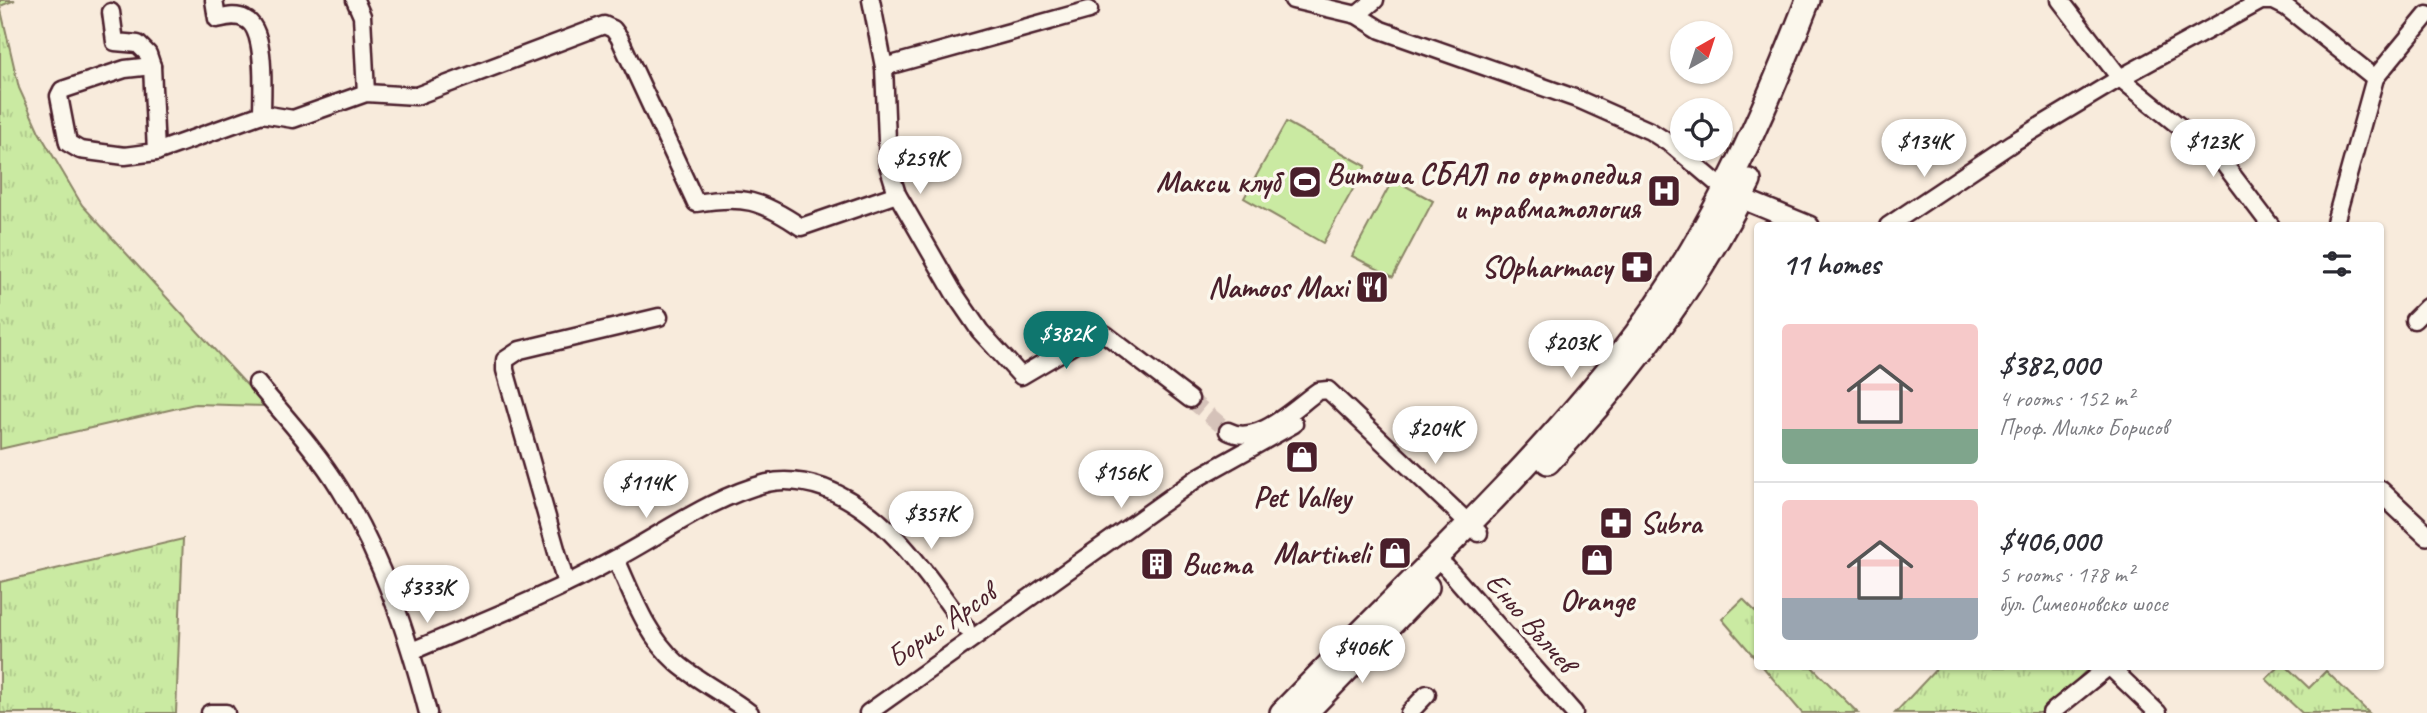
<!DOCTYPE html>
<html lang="en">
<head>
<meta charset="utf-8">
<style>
  body { margin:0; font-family:Caveat,sans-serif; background:#f7f7f7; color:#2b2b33; height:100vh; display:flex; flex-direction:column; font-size:26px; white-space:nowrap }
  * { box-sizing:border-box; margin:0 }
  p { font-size:23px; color:#7c7c81 }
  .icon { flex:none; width:38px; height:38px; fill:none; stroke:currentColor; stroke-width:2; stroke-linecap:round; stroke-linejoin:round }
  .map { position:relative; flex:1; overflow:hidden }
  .sheet { position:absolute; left:1754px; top:222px; width:630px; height:448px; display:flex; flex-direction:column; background:#fff; border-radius:7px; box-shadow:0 2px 5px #0004 }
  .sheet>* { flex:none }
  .needle { width:46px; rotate:39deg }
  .buttons { position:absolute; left:1670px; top:21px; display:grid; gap:14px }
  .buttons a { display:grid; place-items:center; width:63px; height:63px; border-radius:50%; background:#fff; box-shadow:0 2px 5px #0004; font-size:35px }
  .price { position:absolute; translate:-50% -60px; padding:0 16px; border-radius:24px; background:#fff; color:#222; font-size:23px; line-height:46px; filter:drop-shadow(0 2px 4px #0008) }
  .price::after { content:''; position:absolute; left:50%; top:42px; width:21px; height:16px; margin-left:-10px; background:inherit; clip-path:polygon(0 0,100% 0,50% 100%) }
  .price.current { background:#0f766e; color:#fff }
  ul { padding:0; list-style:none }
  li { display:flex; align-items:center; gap:21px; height:175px; padding:0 28px }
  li+li { border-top:2px solid #e1e1e2 }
  li span { display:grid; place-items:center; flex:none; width:196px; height:140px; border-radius:7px; color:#555 }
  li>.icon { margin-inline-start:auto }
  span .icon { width:84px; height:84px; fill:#fffc; stroke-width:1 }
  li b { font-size:30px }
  h2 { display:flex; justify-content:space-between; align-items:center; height:84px; padding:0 28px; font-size:30px }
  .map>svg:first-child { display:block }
</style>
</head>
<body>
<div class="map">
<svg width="2427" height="713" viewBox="0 0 2427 713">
  <defs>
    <pattern id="grass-tufts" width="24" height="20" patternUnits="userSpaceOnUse" patternTransform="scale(1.75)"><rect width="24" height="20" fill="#caeaa2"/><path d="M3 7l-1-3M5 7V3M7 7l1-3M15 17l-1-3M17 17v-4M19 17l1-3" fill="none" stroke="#afc88c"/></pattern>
  </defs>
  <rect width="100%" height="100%" fill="#f8ebdc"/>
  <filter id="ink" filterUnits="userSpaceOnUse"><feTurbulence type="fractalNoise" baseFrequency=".0143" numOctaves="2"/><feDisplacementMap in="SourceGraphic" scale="14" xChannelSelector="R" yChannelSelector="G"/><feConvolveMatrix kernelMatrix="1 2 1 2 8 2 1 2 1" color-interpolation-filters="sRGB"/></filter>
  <g filter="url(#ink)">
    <g fill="url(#grass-tufts)" stroke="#8a8466" stroke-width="2">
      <polygon points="0,0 15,0 0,6 19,88 39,132 82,205 266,406 195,404 0,449"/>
      <polygon points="183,539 176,713 0,713 0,582"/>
      <polygon points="1743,599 1757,613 1757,660 1722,619"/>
      <polygon points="1763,667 1812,667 1858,713 1802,713"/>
      <polygon points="1938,667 2090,667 2044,713 1895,713"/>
      <polygon points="2279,667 2287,667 2309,688 2326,671 2369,713 2302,713 2266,679"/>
    </g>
    <g fill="#caeaa2" stroke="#8a8466" stroke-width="2">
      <polygon points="1286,122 1366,166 1323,243 1244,198"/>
      <polygon points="1393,179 1433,201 1393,277 1352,256"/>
    </g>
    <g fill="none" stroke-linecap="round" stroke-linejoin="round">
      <polyline stroke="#d5c2b9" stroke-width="16" stroke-dasharray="16 8" stroke-linecap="butt" points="1190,399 1228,431"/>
      <defs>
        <g id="minor">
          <path d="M 214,0 L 217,19 C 226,17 236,14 245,19 C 267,29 262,91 262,114"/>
          <polyline points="355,0 362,16 366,93"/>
          <polyline points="871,0 884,67 888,165 897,194 954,293 980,331 1021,376 1089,336 1105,334 1190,399"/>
          <polyline points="1293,0 1357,15 1381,30 1580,100 1650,131 1672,145 1726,191"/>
          <polyline points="2060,0 2120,78 2221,160 2271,226"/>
          <polyline points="111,12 115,42 138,44 148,54 152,66 156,152"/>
          <polyline points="1357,15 1375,0"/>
          <path d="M 152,66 L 125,69 L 62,90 L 59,96 L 68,143 L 80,150 L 125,156 L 156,152 L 262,114 L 293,119 L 366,93 L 416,96 L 604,25 L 613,29 L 619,37 L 696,203 C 743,195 761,200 801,227 L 897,194"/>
          <polyline points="884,67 1089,10"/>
          <polyline points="1888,226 2012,143 2120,78 2261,1 2274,1 2286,7 2375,78"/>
          <polyline points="2334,226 2375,78 2427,15"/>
          <polyline points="2414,320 2427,307"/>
          <path d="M 257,383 C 285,417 317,451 340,489 C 382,557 408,636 428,713"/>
          <path d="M 1228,431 C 1257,447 1295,407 1318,391 L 1328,390 L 1479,533"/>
          <path d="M 616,559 C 633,596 646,635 677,663 C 699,682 727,695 750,713"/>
          <polyline points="1446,567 1574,713"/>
          <polyline points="566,584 505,370 505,360 520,350 659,317"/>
          <path d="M 412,651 C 480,622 550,595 615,559 C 664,533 712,497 767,483 C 785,479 806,482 824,488 C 888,512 927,575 966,628"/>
          <polyline points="2110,667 2158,713"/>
          <polyline points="210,713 226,713"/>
          <polyline points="868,713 1199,477 1294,424"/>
          <polyline points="1409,713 1427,694"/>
          <polyline points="2051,713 2108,667"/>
        </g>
        <g id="tertiary">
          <polyline points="1726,192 1809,226"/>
          <polyline points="2380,491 2427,535"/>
        </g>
        <g id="secondary">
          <path d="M 1548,462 C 1628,377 1697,286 1749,181"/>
          <path d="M 1282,713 C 1394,596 1516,486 1617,359 C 1703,252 1759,127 1808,0"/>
          <polyline points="1305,713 1427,587"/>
        </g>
      </defs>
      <use href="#minor" stroke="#4a1f2b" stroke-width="21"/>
      <use href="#tertiary" stroke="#4a1f2b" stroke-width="24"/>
      <use href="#secondary" stroke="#4a1f2b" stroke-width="28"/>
      <use href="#minor" stroke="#fbf7ec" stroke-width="16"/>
      <use href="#tertiary" stroke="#fbf7ec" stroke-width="19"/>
      <use href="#secondary" stroke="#fbf7ec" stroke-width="23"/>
    </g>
  </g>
  <defs>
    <symbol id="stadium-square" viewBox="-11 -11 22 22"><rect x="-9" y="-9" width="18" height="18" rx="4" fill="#4a1f2b" stroke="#fbf7ec"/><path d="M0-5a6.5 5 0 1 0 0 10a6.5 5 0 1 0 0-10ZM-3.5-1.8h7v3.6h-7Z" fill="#fff"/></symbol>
    <symbol id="hospital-square" viewBox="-11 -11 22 22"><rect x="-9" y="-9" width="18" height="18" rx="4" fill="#4a1f2b" stroke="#fbf7ec"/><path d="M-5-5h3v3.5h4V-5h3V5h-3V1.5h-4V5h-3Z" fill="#fff"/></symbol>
    <symbol id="pharmacy-square" viewBox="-11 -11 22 22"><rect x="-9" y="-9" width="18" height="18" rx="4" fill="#4a1f2b" stroke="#fbf7ec"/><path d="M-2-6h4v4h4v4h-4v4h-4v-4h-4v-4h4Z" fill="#fff"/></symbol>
    <symbol id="restaurant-square" viewBox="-11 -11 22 22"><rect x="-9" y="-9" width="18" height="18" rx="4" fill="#4a1f2b" stroke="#fbf7ec"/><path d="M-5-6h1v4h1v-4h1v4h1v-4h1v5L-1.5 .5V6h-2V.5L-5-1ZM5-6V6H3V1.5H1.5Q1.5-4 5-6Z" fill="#fff"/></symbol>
    <symbol id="shop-square" viewBox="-11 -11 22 22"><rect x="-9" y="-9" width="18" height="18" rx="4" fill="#4a1f2b" stroke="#fbf7ec"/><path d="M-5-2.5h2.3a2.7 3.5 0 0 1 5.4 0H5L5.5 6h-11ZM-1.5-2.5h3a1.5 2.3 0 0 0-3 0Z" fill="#fff"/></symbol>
    <symbol id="building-square" viewBox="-11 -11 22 22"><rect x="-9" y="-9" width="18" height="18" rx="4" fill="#4a1f2b" stroke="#fbf7ec"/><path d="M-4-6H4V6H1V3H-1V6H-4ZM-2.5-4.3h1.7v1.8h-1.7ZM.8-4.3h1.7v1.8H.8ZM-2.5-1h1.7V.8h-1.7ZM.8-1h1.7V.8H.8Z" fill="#fff"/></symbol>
  </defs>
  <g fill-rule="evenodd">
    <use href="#stadium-square" x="1286" y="163" width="38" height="38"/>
    <use href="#hospital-square" x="1645" y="172" width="38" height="38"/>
    <use href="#pharmacy-square" x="1618" y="248" width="38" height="38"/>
    <use href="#restaurant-square" x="1353" y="268" width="38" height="38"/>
    <use href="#shop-square" x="1283" y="438" width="38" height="38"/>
    <use href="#pharmacy-square" x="1597" y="504" width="38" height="38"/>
    <use href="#shop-square" x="1376" y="534" width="38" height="38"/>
    <use href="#shop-square" x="1578" y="541" width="38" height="38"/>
    <use href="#building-square" x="1138" y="545" width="38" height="38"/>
  </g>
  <g text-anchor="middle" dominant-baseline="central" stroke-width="7" stroke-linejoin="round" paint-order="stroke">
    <g font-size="30" font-weight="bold" fill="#4a1f2b" stroke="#fbf7ec" text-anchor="end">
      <text x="1640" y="174">Витоша СБАЛ по ортопедия<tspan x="1640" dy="34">и травматология</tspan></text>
      <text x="1280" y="182">Макси клуб</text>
      <text x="1612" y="267">SOpharmacy</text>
      <text x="1348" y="287">Namoos Maxi</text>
      <text x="1302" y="497" text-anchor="middle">Pet Valley</text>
      <text x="1640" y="523" text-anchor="start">Subra</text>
      <text x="1370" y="553">Martineli</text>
      <text x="1182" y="564" text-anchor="start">Виста</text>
      <text x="1597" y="600" text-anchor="middle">Orange</text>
    </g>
    <g font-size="30" fill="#4a1f2b" stroke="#fbf7ec">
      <text transform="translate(1531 622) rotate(49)">Еньо Вълчев</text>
      <text transform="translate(941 625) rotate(-35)">Борис Арсов</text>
    </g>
  </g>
</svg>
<div class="buttons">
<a><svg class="needle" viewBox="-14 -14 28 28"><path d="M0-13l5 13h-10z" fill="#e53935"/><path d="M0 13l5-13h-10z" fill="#7c7c81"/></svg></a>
<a><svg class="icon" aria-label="locate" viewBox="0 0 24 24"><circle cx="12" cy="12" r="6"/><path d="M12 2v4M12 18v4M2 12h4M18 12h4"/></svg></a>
</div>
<b class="price" style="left:1924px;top:179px">$134K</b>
<b class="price" style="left:2213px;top:179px">$123K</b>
<b class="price" style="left:920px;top:196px">$259K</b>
<b class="price current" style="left:1066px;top:371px">$382K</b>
<b class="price" style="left:1571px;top:380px">$203K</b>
<b class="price" style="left:1435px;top:466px">$204K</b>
<b class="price" style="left:1121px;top:510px">$156K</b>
<b class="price" style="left:646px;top:520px">$114K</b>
<b class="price" style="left:931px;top:551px">$357K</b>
<b class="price" style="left:427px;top:625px">$333K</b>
<b class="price" style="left:1362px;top:685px">$406K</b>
<section class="sheet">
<h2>11 homes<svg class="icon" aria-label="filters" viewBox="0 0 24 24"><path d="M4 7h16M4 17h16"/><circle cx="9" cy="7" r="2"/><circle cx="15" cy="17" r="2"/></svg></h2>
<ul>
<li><span style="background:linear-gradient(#f6c9c9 75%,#7fa58c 0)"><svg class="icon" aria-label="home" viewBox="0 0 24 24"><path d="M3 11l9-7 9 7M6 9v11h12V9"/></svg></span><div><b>$382,000</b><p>4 rooms · 152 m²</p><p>Проф. Милко Борисов</p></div></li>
<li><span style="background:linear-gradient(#f6c9c9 70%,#9aa5b1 0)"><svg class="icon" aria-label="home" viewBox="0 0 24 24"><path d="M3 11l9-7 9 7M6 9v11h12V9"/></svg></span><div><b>$406,000</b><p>5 rooms · 178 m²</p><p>бул. Симеоновско шосе</p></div></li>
</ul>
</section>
</div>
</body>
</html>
